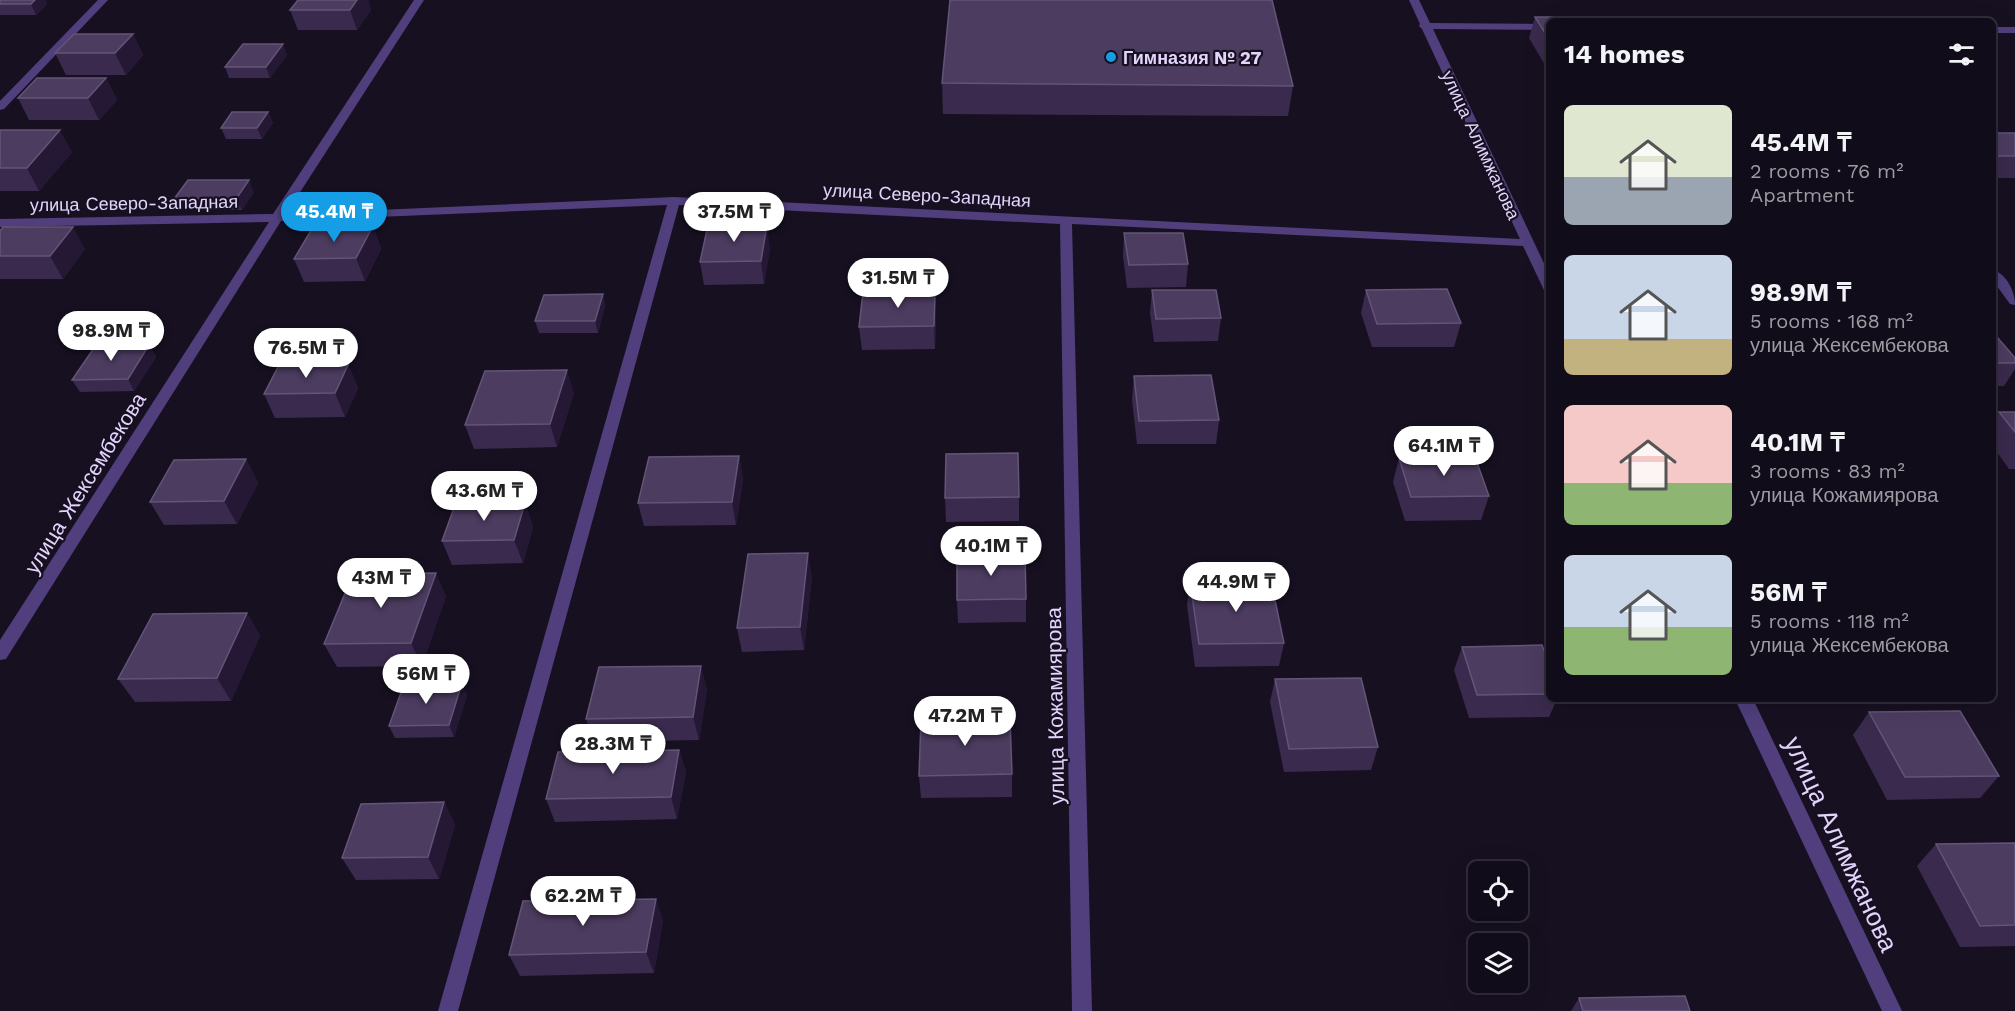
<!DOCTYPE html>
<html lang="en">
<head>
<meta charset="utf-8">
<style>
  body { margin:0; font-family:"Work Sans",sans-serif; background:#1e1a26; color:#f1f3f6; height:100vh; display:flex; flex-direction:column; font-size:22px; white-space:nowrap }
  * { box-sizing:border-box; margin:0 }
  p { font-size:20px; color:#9c9ba2 }
  .icon { flex:none; width:33px; height:33px; fill:none; stroke:currentColor; stroke-width:2; stroke-linecap:round; stroke-linejoin:round }
  .map { position:relative; flex:1; overflow:hidden }
  .details { position:absolute; left:1546px; top:18px; width:450px; height:684px; display:flex; flex-direction:column; background:#110c19; border-radius:9px; box-shadow:0 6px 24px #0002,0 0 0 2px #302c38 }
  .details>* { flex:none }
  .buttons { position:absolute; left:1468px; top:861px; display:grid; gap:12px }
  .buttons a { display:grid; place-items:center; width:60px; height:60px; border-radius:9px; background:#110c19; box-shadow:0 6px 24px #0002,0 0 0 2px #302c38; font-size:30px }
  .price { position:absolute; translate:-50% -51px; padding:0 14px; border-radius:21px; background:#fff; color:#222; font-size:20px; line-height:39px; filter:drop-shadow(0 2px 3px #0008) }
  .price::after { content:''; position:absolute; left:50%; top:36px; width:18px; height:14px; margin-left:-9px; background:inherit; clip-path:polygon(0 0,100% 0,50% 100%) }
  .price.on { background:#159de6; color:#fff }
  ul { padding:0; list-style:none }
  li { display:flex; align-items:center; gap:18px; height:150px; padding:0 18px }
  li span { display:grid; place-items:center; flex:none; width:168px; height:120px; border-radius:9px; color:#555 }
  li>.icon { margin-inline-start:auto }
  span .icon { width:72px; height:72px; fill:#fffc; stroke-width:1 }
  li b { font-size:26px }
  h2 { display:flex; justify-content:space-between; align-items:center; height:72px; padding:0 18px; font-size:26px }
  .map>svg:first-child { display:block }
</style>
</head>
<body>
<div class="map">
<svg width="2015" height="1011" viewBox="0 0 2015 1011">
  <rect width="100%" height="100%" fill="#171021"/>
  <g fill="none" stroke-linecap="round" stroke-linejoin="round">
    <g fill="#503f7c" fill-rule="evenodd">
      <polygon points="98,0 108,0 4,109 0,110 0,101"/>
      <polygon points="414,0 424,0 286,214 674,197 1520,239 1422,29 1419,26 1420,24 1409,0 1419,0 1430,23 1550,24 1550,30 1433,29 1550,276 1550,294 1544,290 1523,246 1072,224 1092,1011 1072,1011 1060,224 679,205 458,1011 438,1011 667,205 281,221 6,659 0,660 0,640 269,222 0,227 0,219 273,214"/>
      <rect x="1994" y="27" width="21" height="6"/>
      <path d="M 1994,270 C 2007,275 2015,292 2015,305 L 2010,304 L 1994,282 Z"/>
      <polygon points="1735,699 1753,699 1902,1011 1882,1011"/>
    </g>
  </g>
  <g fill="#3a2a4d">
    <polygon points="0,0 45,0 47,4 36,15 0,15"/>
    <polygon points="298,0 368,0 371,10 357,30 298,30 290,10"/>
    <polygon points="1535,17 1550,21 1550,65 1545,65 1529,38"/>
    <polygon points="133,34 143,55 126,75 66,75 55,53"/>
    <polygon points="287,55 270,78 229,78 225,67"/>
    <polygon points="106,78 117,100 99,120 29,120 18,98"/>
    <polygon points="942,83 1293,86 1288,116 943,114"/>
    <polygon points="268,112 273,123 262,139 226,139 221,128"/>
    <polygon points="0,130 72,152 39,191 0,191"/>
    <rect x="1994" y="133" width="21" height="45"/>
    <polygon points="254,192 242,210 179,210 174,199"/>
    <polygon points="373,226 381,249 365,281 304,282 294,259"/>
    <polygon points="0,231 85,249 63,279 0,279"/>
    <polygon points="1124,233 1188,264 1186,287 1127,288 1123,256"/>
    <polygon points="770,248 764,284 704,285 700,262"/>
    <polygon points="1152,290 1221,318 1218,341 1154,342 1150,313"/>
    <polygon points="1366,290 1461,323 1454,347 1372,347 1361,313"/>
    <polygon points="935,291 936,314 935,349 862,350 859,327"/>
    <polygon points="603,294 605,306 598,333 539,333 535,321"/>
    <polygon points="1994,337 2015,358 2015,369 2004,386 1994,386"/>
    <polygon points="149,345 156,357 134,391 80,392 72,380"/>
    <polygon points="348,365 358,388 345,417 275,418 264,394"/>
    <polygon points="1134,376 1219,420 1216,444 1137,444 1132,400"/>
    <polygon points="574,393 557,447 474,449 465,425"/>
    <polygon points="1999,412 2015,412 2015,469 2009,469 1994,448 1994,420"/>
    <polygon points="739,456 743,480 736,525 644,526 638,503"/>
    <polygon points="1399,458 1489,496 1481,520 1405,521 1393,482"/>
    <polygon points="246,459 258,483 237,524 164,525 150,502"/>
    <polygon points="1019,497 1019,521 946,522 945,498"/>
    <polygon points="525,503 533,527 523,563 452,565 442,541"/>
    <polygon points="812,577 804,650 742,652 737,628"/>
    <polygon points="1190,582 1284,643 1279,666 1195,667 1187,605"/>
    <polygon points="446,596 422,666 337,667 324,644"/>
    <polygon points="1026,599 1026,622 958,623 957,600"/>
    <polygon points="247,613 260,636 231,701 135,702 118,679"/>
    <polygon points="1462,647 1550,666 1550,699 1557,699 1549,717 1469,718 1454,670"/>
    <polygon points="1275,679 1378,747 1371,770 1284,772 1270,702"/>
    <polygon points="707,689 699,740 594,742 586,719"/>
    <polygon points="467,695 454,737 395,738 389,726"/>
    <polygon points="1869,712 1999,776 1980,798 1887,800 1853,735"/>
    <polygon points="679,750 686,772 677,819 555,822 546,799"/>
    <polygon points="1012,774 1012,797 921,798 919,776"/>
    <polygon points="444,802 455,825 439,879 356,880 342,858"/>
    <polygon points="2015,843 2015,946 1960,947 1917,866 1936,844"/>
    <polygon points="663,920 654,973 520,976 509,955"/>
    <polygon points="1579,998 1690,1011 1571,1011"/>
  </g>
  <g fill="#241834">
    <polygon points="35,0 45,0 47,4 36,15 31,4"/>
    <polygon points="357,0 368,0 371,10 357,30 350,10"/>
    <polygon points="133,34 143,55 126,75 115,53"/>
    <polygon points="283,44 287,55 270,78 266,67"/>
    <polygon points="106,78 117,100 99,120 88,98"/>
    <polygon points="268,112 273,123 262,139 257,128"/>
    <polygon points="60,130 72,152 39,191 27,168"/>
    <polygon points="249,180 254,192 242,210 236,199"/>
    <polygon points="767,225 770,248 764,284 761,261"/>
    <polygon points="373,226 381,249 365,281 356,258"/>
    <polygon points="73,227 85,249 63,279 50,256"/>
    <polygon points="935,291 936,314 935,349 934,326"/>
    <polygon points="603,294 605,306 598,333 595,321"/>
    <polygon points="149,345 156,357 134,391 128,379"/>
    <polygon points="348,365 358,388 345,417 335,393"/>
    <polygon points="567,370 574,393 557,447 550,424"/>
    <polygon points="739,456 743,480 736,525 732,502"/>
    <polygon points="246,459 258,483 237,524 224,501"/>
    <polygon points="525,503 533,527 523,563 514,540"/>
    <polygon points="808,553 812,577 804,650 800,627"/>
    <polygon points="436,573 446,596 422,666 411,643"/>
    <polygon points="247,613 260,636 231,701 217,678"/>
    <polygon points="701,666 707,689 699,740 693,717"/>
    <polygon points="462,683 467,695 454,737 449,725"/>
    <polygon points="679,750 686,772 677,819 671,797"/>
    <polygon points="444,802 455,825 439,879 428,857"/>
    <polygon points="656,899 663,920 654,973 646,952"/>
  </g>
  <g fill="#4c3c60" stroke="#635478" stroke-width="1.5">
    <polygon points="0,0 35,0 31,4 0,4"/>
    <polygon points="298,0 357,0 350,10 290,10"/>
    <polygon points="950,0 1272,0 1293,86 942,83"/>
    <polygon points="1535,17 1585,17 1588,21 1550,21 1550,41"/>
    <polygon points="74,34 133,34 115,53 55,53"/>
    <polygon points="243,44 283,44 266,67 225,67"/>
    <polygon points="37,78 106,78 88,98 18,98"/>
    <polygon points="232,112 268,112 257,128 221,128"/>
    <polygon points="0,130 60,130 27,168 0,168"/>
    <rect x="1994" y="133" width="21" height="23"/>
    <polygon points="188,180 249,180 236,199 174,199"/>
    <polygon points="708,225 767,225 761,261 700,262"/>
    <polygon points="373,226 356,258 294,259 313,227"/>
    <polygon points="3,227 73,227 50,256 0,256 0,231"/>
    <polygon points="1124,233 1183,233 1188,264 1129,265"/>
    <polygon points="1447,289 1461,323 1377,324 1366,290"/>
    <polygon points="1152,290 1216,290 1221,318 1156,319"/>
    <polygon points="935,291 934,326 859,327 863,292"/>
    <polygon points="603,294 595,321 535,321 544,295"/>
    <polygon points="1994,337 1997,337 2015,358 2015,363 1994,363"/>
    <polygon points="96,345 149,345 128,379 72,380"/>
    <polygon points="279,365 348,365 335,393 264,394"/>
    <polygon points="567,370 550,424 465,425 485,371"/>
    <polygon points="1211,375 1219,420 1139,421 1134,376"/>
    <polygon points="1999,412 2015,412 2015,432"/>
    <polygon points="1018,453 1019,497 945,498 946,454"/>
    <polygon points="739,456 732,502 638,503 649,457"/>
    <polygon points="1475,457 1489,496 1411,497 1399,458"/>
    <polygon points="246,459 224,501 150,502 174,460"/>
    <polygon points="525,503 514,540 442,541 455,505"/>
    <polygon points="808,553 800,627 737,628 748,554"/>
    <polygon points="1025,553 1026,599 957,600 957,554"/>
    <polygon points="436,573 411,643 324,644 353,574"/>
    <polygon points="1271,581 1284,643 1199,644 1190,582"/>
    <polygon points="247,613 217,678 118,679 153,614"/>
    <polygon points="1542,645 1550,666 1550,694 1477,695 1462,647"/>
    <polygon points="701,666 693,717 586,719 599,667"/>
    <polygon points="1361,678 1378,747 1289,749 1275,679"/>
    <polygon points="462,683 449,725 389,726 404,684"/>
    <polygon points="1960,711 1999,776 1905,777 1869,712"/>
    <polygon points="1010,719 1012,774 919,776 921,720"/>
    <polygon points="679,750 671,797 546,799 558,752"/>
    <polygon points="444,802 428,857 342,858 361,804"/>
    <polygon points="2015,843 2015,925 1980,926 1936,844"/>
    <polygon points="656,899 646,952 509,955 523,901"/>
    <polygon points="1685,996 1690,1011 1583,1011 1579,998"/>
  </g>
  <circle fill="#159de6" stroke="#171021" stroke-width="2" cx="1111" cy="57" r="6"/>
  <g text-anchor="middle" dominant-baseline="central" stroke-width="4.5" stroke-linejoin="round" paint-order="stroke">
    <g font-size="18" font-weight="bold" fill="#e2d4fb" stroke="#171021" text-anchor="start">
      <text x="1123" y="57">Гимназия № 27</text>
    </g>
    <g font-size="18" fill="#e2d4fb" stroke="#171021">
      <text transform="translate(1481 145) rotate(65)">улица Алимжанова</text>
      <text transform="translate(927 195) rotate(3)">улица Северо-Западная</text>
      <text transform="translate(134 203) rotate(-1)">улица Северо-Западная</text>
    </g>
    <g font-size="21" fill="#e2d4fb" stroke="#171021">
      <text transform="translate(85 483) rotate(-58)">улица Жексембекова</text>
      <text transform="translate(1055 706) rotate(-91)">улица Кожамиярова</text>
    </g>
    <g font-size="26" fill="#e2d4fb" stroke="#171021">
      <text transform="translate(1841 844) rotate(65)">улица Алимжанова</text>
    </g>
  </g>
</svg>
<div class="buttons">
<a><svg class="icon" aria-label="locate" viewBox="0 0 24 24"><circle cx="12" cy="12" r="6"/><path d="M12 2v4M12 18v4M2 12h4M18 12h4"/></svg></a>
<a><svg class="icon" aria-label="layers" viewBox="0 0 24 24"><path d="M12 4l9 5-9 5-9-5zM3 14l9 5 9-5"/></svg></a>
</div>
<b class="price on" style="left:334px;top:243px">45.4M ₸</b>
<b class="price" style="left:734px;top:243px">37.5M ₸</b>
<b class="price" style="left:898px;top:309px">31.5M ₸</b>
<b class="price" style="left:111px;top:362px">98.9M ₸</b>
<b class="price" style="left:306px;top:379px">76.5M ₸</b>
<b class="price" style="left:1444px;top:477px">64.1M ₸</b>
<b class="price" style="left:484px;top:522px">43.6M ₸</b>
<b class="price" style="left:991px;top:577px">40.1M ₸</b>
<b class="price" style="left:381px;top:609px">43M ₸</b>
<b class="price" style="left:1236px;top:613px">44.9M ₸</b>
<b class="price" style="left:426px;top:705px">56M ₸</b>
<b class="price" style="left:965px;top:747px">47.2M ₸</b>
<b class="price" style="left:613px;top:775px">28.3M ₸</b>
<b class="price" style="left:583px;top:927px">62.2M ₸</b>
<section class="details">
<h2>14 homes<svg class="icon" aria-label="filters" viewBox="0 0 24 24"><path d="M4 7h16M4 17h16"/><circle cx="9" cy="7" r="2"/><circle cx="15" cy="17" r="2"/></svg></h2>
<ul>
<li><span style="background:linear-gradient(#dfe7d0 60%,#9aa5b1 0)"><svg class="icon" aria-label="home" viewBox="0 0 24 24"><path d="M3 11l9-7 9 7M6 9v11h12V9"/></svg></span><div><b>45.4M ₸</b><p>2 rooms · 76 m²</p><p>Apartment</p></div></li>
<li><span style="background:linear-gradient(#c9d6e8 70%,#c2b280 0)"><svg class="icon" aria-label="home" viewBox="0 0 24 24"><path d="M3 11l9-7 9 7M6 9v11h12V9"/></svg></span><div><b>98.9M ₸</b><p>5 rooms · 168 m²</p><p>улица Жексембекова</p></div></li>
<li><span style="background:linear-gradient(#f6c9c9 65%,#8fb573 0)"><svg class="icon" aria-label="home" viewBox="0 0 24 24"><path d="M3 11l9-7 9 7M6 9v11h12V9"/></svg></span><div><b>40.1M ₸</b><p>3 rooms · 83 m²</p><p>улица Кожамиярова</p></div></li>
<li><span style="background:linear-gradient(#c9d6e8 60%,#8fb573 0)"><svg class="icon" aria-label="home" viewBox="0 0 24 24"><path d="M3 11l9-7 9 7M6 9v11h12V9"/></svg></span><div><b>56M ₸</b><p>5 rooms · 118 m²</p><p>улица Жексембекова</p></div></li>
</ul>
</section>
</div>
</body>
</html>
